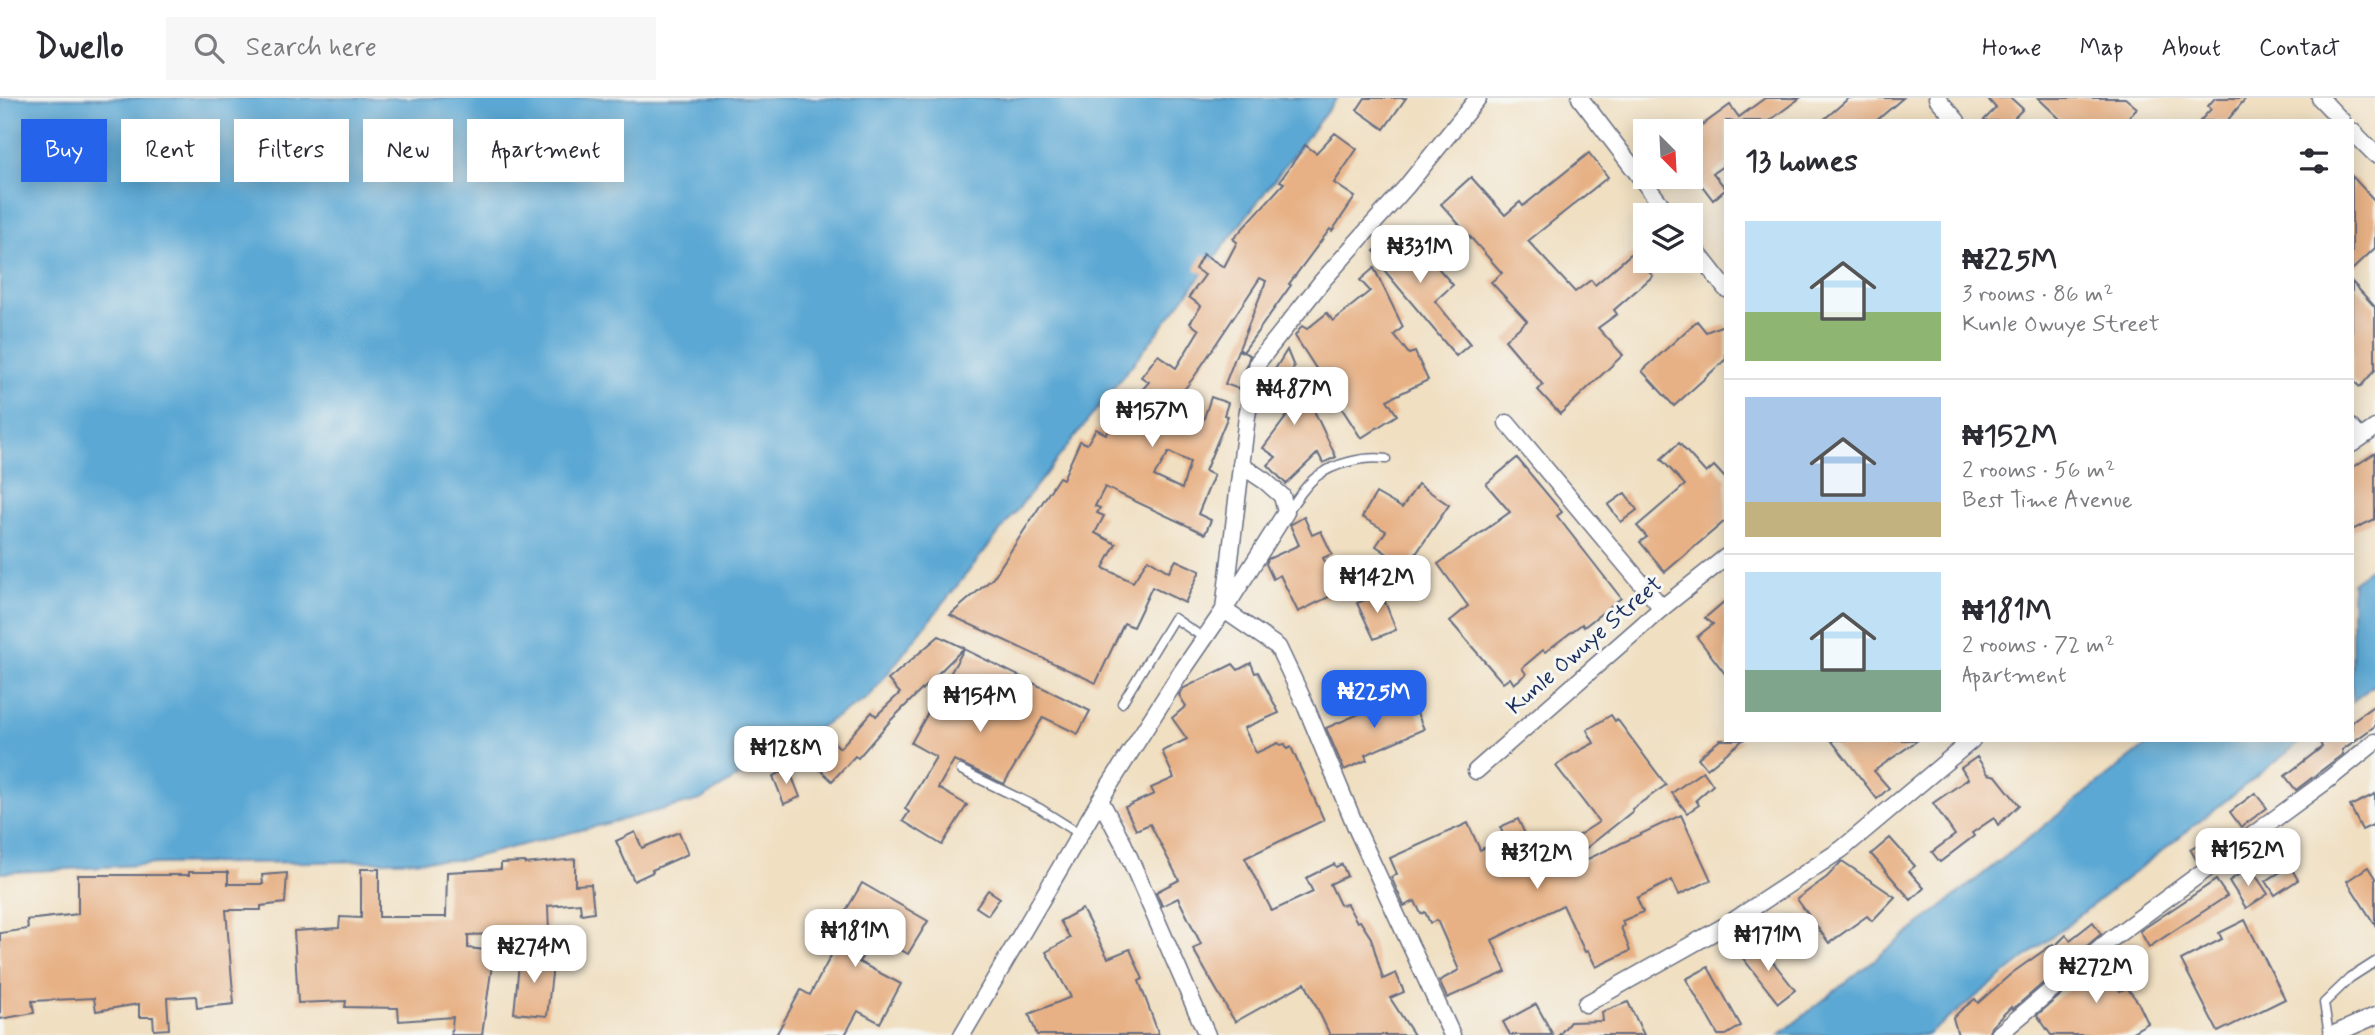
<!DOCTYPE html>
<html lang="en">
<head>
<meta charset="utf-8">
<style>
  body { margin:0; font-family:Mynerve,sans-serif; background:#f7f7f7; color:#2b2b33; height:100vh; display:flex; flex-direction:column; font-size:26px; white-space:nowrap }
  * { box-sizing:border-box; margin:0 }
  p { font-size:23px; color:#7c7c81 }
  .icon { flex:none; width:38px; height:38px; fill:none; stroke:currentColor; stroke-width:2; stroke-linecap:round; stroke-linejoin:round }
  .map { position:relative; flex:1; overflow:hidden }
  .details { position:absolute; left:1724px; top:21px; width:630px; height:623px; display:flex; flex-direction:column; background:#fff; border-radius:0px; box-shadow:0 4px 18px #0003 }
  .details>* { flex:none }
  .banner { position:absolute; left:21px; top:21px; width:665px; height:63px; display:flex; gap:14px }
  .needle { width:46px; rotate:156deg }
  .buttons { position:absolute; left:1633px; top:21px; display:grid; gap:14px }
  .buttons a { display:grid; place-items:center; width:70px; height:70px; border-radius:0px; background:#fff; box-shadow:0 4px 18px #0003; font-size:35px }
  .price { position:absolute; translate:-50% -60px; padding:0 16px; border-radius:14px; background:#fff; color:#222; font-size:23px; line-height:46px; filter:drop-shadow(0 2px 4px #0008) }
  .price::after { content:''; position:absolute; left:50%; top:42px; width:21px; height:16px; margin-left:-10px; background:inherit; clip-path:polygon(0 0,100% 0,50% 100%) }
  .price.active { background:#2563eb; color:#fff }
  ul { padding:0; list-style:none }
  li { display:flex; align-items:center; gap:21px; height:175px; padding:0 21px }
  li+li { border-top:2px solid #e1e1e2 }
  li span { display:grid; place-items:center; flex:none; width:196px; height:140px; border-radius:0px; color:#555 }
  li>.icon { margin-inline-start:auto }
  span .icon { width:84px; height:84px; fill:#fffc; stroke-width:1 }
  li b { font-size:30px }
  h2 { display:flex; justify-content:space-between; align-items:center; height:84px; padding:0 21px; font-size:30px }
  .chip { padding:0 24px; border-radius:0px; background:#fff; box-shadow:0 4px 18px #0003; font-size:24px; line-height:63px }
  .chip.active { background:#2563eb; color:#fff }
  header { display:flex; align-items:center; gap:42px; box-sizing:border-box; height:98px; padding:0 35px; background:#fff; border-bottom:2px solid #e1e1e2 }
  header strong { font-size:33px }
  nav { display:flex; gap:38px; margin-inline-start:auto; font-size:24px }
  .search { width:490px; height:63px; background:#f7f7f7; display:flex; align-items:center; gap:18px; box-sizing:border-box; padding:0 24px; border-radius:0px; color:#7c7c81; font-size:26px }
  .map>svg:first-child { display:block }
</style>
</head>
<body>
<header>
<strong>Dwello</strong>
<div class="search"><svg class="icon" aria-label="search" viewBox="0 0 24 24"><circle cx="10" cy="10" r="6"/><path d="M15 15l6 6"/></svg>Search here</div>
<nav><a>Home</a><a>Map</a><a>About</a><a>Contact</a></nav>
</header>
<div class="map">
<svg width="2375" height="937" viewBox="0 0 2375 937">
  <rect width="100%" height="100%" fill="#f6f6f2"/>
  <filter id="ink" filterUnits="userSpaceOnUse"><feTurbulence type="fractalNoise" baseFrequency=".0143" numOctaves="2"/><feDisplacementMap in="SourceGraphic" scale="14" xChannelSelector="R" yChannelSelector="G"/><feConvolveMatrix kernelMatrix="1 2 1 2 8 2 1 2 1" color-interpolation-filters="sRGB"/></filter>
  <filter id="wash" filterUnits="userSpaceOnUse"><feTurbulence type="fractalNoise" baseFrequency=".00686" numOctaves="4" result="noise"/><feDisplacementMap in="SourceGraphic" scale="28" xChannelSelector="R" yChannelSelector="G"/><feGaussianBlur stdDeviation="1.57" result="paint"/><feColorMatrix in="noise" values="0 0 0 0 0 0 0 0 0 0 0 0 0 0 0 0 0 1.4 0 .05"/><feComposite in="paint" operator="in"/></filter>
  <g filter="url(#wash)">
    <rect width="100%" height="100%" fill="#f0dfc1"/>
    <g fill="#5ba8d4" stroke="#3b6c99" stroke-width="2">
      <polygon points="0,0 1337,0 1158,234 869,599 700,702 462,762 156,766 0,775"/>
      <polygon points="2375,467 2375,586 2352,604 2352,485"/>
      <polygon points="2153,642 2303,642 1927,937 1779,937"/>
    </g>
    <g id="blocks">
      <g fill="#e7b185" fill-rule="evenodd">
        <polygon points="1365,0 1406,0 1384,31 1357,12"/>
        <polygon points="1765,0 1800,0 1769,23 1726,23 1726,66 1713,75 1726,91 1713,102 1690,72 1690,36 1730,7 1739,19"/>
        <polygon points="1849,0 1903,0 1876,23 1822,23"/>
        <polygon points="1987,0 2011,0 2023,11 2011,23 1983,23 1996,10"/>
        <polygon points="2038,0 2125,0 2137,10 2125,23 2062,23"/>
        <polygon points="2215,0 2246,0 2227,23 2200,23 2211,11 2208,8"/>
        <path d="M 1335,35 L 1357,51 L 1334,85 L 1355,99 L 1332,133 L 1330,131 L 1289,186 L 1291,187 L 1243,254 L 1239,251 L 1266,183 L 1260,180 L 1194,279 L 1172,307 L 1202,326 L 1211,299 L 1228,305 L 1224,317 L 1228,318 L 1205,373 L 1214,377 L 1198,416 L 1211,422 L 1205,436 L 1105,389 L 1095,408 L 1100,410 L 1097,415 L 1104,418 L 1095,435 L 1116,446 L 1103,470 L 1133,484 L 1148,461 L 1169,474 L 1176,462 L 1200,473 L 1185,505 L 1152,489 L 1133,529 L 1124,525 L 1096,585 L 950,517 L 993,480 L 1059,379 L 1063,381 L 1080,343 L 1087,346 L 1096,331 L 1106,336 L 1117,322 L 1120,325 L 1143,295 L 1141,293 L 1149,284 L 1141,279 L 1158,257 L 1176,270 L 1199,232 L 1190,225 L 1201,208 L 1189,199 L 1205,177 L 1195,171 L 1203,156 L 1224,169 L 1237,144 L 1233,141 L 1284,85 L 1280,83 L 1305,47 L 1316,55 ZM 1169,354 L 1190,364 L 1182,391 L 1154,378 Z"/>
        <polygon points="1589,55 1608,79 1528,143 1575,194 1591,182 1595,187 1632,155 1653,178 1614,212 1617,216 1598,230 1623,257 1560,316 1538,292 1543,287 1505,242 1527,223 1491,184 1502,175 1441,106 1471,79 1505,117 1520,104 1523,108"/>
        <polygon points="2352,78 2375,103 2375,150 2352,172"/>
        <polygon points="1402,129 1453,187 1435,203 1470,246 1456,258 1379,166 1383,163 1374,153"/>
        <polygon points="1374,170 1403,229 1394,237 1409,256 1415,254 1428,282 1387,302 1397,317 1361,340 1295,238 1302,228 1307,231 1327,215 1333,223 1370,193 1360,182"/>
        <polygon points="2352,184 2375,209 2375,272 2360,289 2352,282"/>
        <polygon points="1697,223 1706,234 1726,226 1726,261 1674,308 1642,273"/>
        <polygon points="1238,252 1250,257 1239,291 1225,286"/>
        <polygon points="1287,252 1294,269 1284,286 1308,300 1336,359 1323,365 1318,355 1286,386 1268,367 1276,359 1263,350 1289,315 1263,301 1272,283 1269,281"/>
        <polygon points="1679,345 1706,375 1714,368 1726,381 1726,422 1665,474 1640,444 1647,439 1637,428 1685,387 1661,361"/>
        <polygon points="2375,355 2375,421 2352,432 2352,370"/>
        <polygon points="1517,360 1562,414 1557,418 1621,500 1584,529 1582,526 1545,554 1543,552 1522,570 1526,576 1514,586 1510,580 1503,585 1450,523 1468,508 1438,466 1510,414 1486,386"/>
        <polygon points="1418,386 1449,407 1407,469 1376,448 1386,433 1362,419 1376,395 1402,410"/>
        <polygon points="1625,395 1637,412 1621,424 1608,407"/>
        <polygon points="1304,419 1312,437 1321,433 1332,456 1323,460 1339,494 1298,514 1280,477 1273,481 1266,466 1268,461 1299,447 1290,427"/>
        <polygon points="1393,491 1383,505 1385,504 1396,532 1374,541 1357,505"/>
        <polygon points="1726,502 1726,577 1697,539 1713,526 1705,520"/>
        <polygon points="939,538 964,550 891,622 858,660 855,658 832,683 809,661 829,640 840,650 872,614 876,618 900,595 888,582"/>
        <polygon points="964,551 1090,613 1078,636 1043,619 1004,686 954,662 938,690 967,707 942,747 903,723 909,714 905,711 936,659 911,645"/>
        <polygon points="1251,565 1255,575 1258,574 1279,615 1244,630 1256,655 1278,645 1281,647 1285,646 1287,651 1291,649 1324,722 1245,760 1272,813 1313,794 1306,780 1334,766 1336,769 1342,766 1347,778 1330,786 1340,807 1347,806 1357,824 1360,823 1371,840 1383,881 1396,875 1404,894 1390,900 1414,937 1330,937 1305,885 1235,924 1193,851 1201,846 1178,800 1162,808 1156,794 1179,782 1150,726 1136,732 1125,709 1154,696 1151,690 1174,680 1162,653 1187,641 1172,620 1186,608 1179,597 1184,590 1233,566 1238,572"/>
        <polygon points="1406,596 1408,602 1411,601 1424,631 1365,657 1367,662 1344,672 1326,630"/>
        <polygon points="2375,607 2375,628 2342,652 2343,656 2296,692 2285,678 2322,649 2319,642 2352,642 2352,623"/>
        <polygon points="1611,617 1615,623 1617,621 1666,687 1632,711 1633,713 1579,756 1571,742 1599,724 1556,668 1569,658 1594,645 1587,632"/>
        <polygon points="1720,642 1743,642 1707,671 1698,660"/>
        <polygon points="1831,642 1918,642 1874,673 1889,690 1877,701"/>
        <polygon points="1977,659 1988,676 1996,678 2019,707 1998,727 1994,720 1972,735 1974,738 1940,764 1932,754 1955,737 1933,705 1968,681 1961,670"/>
        <polygon points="789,671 800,699 784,706 773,678"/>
        <polygon points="1703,673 1713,687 1696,702 1699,707 1687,715 1672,695"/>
        <polygon points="2255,695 2267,710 2241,729 2230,714"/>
        <polygon points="2375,696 2375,726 2362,732 2350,708"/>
        <polygon points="1681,717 1711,782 1679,797 1672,782 1637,800 1643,814 1622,823 1624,828 1621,829 1630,853 1596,869 1588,853 1585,854 1563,807 1492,842 1506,874 1447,900 1439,883 1459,872 1437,822 1430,825 1425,814 1421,816 1415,803 1404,808 1391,779 1397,776 1390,760 1468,725 1480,752 1505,740 1500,729 1518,721 1540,768 1564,753 1573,768"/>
        <polygon points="2224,732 2229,741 2197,763 2190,751"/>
        <polygon points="635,734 642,750 679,734 688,756 652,772 653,774 634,783 616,743"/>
        <polygon points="1890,740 1915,768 1909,773 1924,790 1911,802 1871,756"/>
        <polygon points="575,761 575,787 591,786 594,814 581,816 580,805 548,808 549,834 468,837 468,850 494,853 482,937 451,937 453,919 399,923 398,910 345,909 346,903 298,905 294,833 339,830 340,819 361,820 361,771 379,771 379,819 446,819 447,774 501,771 501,765 525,764 525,766"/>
        <polygon points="1842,763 1895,799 1872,823 1867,818 1829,845 1797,801 1827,779"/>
        <polygon points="2290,768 2298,782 2275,797 2266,783"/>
        <polygon points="2250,769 2268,796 2246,810 2229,783"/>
        <polygon points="2368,769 2375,780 2375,827 2347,783"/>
        <polygon points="189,774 228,774 228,786 263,786 262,777 287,775 285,805 261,808 261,812 226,812 234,906 197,910 196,898 167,900 169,931 154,932 153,919 139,919 139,906 96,913 94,900 32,903 34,915 0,921 0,835 28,831 27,822 78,816 78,777 189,777"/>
        <polygon points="2216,782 2227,798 2149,849 2140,833"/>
        <polygon points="862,785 928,823 908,856 875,837 859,864 901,886 880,925 858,913 845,937 776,937 801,892 810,897 842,837 834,833"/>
        <polygon points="988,792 1000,800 988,817 976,809"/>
        <polygon points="1082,811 1108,860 1130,851 1143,881 1139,883 1159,937 1037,937 1029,916 1071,899 1046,854 1070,840 1060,823"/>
        <polygon points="2245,822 2285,901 2218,934 2181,862 2222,841 2219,835"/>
        <polygon points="2093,824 2101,836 2013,911 2011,909 1991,929 1988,937 1958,937 1953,920 1961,912 1975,901 1978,905 2012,875 2053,846 2055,848 2066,837 2070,842"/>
        <polygon points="1759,846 1795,892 1778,905 1742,859"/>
        <polygon points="2113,853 2124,865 2121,867 2127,876 2115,885 2120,893 2127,890 2138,904 2148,925 2127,937 2051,937 2037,917"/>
        <polygon points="520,856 554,859 547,918 514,915"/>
        <polygon points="1708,869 1741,928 1726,937 1718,937 1686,881"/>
        <polygon points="1628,904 1644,937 1559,937 1570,924 1603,923 1602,914"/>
        <polygon points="1536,906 1553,937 1510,937 1503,924"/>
      </g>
    </g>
  </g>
  <g filter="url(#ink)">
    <use href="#blocks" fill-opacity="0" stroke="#666d81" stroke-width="2"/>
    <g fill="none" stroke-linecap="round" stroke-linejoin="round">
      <defs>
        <g id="service">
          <polyline points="2352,325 2365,339"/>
          <path d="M 1287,414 C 1296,403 1305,387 1316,379 C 1334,365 1365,358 1386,361"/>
          <polyline points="1122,605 1174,520 1204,540"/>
          <polyline points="961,672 1039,710 1080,736"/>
          <polyline points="2329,937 2324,905 2350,880 2375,864"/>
        </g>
        <g id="minor">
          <polyline points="1580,0 1669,117"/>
          <polyline points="1937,0 1957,23"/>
          <polyline points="2320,0 2342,23"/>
          <polyline points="2352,33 2375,56"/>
          <polyline points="1690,145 1726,191"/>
          <polyline points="1507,325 1662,510"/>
          <polyline points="2352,346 2375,330"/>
          <polyline points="1241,367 1265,383 1282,398 1286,414 1224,512 1278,549 1304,604 1358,734 1452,937"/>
          <polyline points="1476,673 1662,510 1726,459"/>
          <polyline points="1100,702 1123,745 1207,937"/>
          <polyline points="1586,906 1730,825 1842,751 1972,642"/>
          <polyline points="962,937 1100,702 1178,579 1224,512 1247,318 1258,264 1323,182 1406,89 1478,0"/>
          <polyline points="1998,937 2110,842 2329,681 2375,644"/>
          <polyline points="2332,937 2375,918"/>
        </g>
      </defs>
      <use href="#service" stroke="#666d81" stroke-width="11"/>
      <use href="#minor" stroke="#666d81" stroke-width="19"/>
      <use href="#service" stroke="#fff" stroke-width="8"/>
      <use href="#minor" stroke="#fff" stroke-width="16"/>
    </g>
  </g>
  <g text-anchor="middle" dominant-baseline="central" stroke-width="6" stroke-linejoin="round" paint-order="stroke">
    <g font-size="23" fill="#1b2f5e" stroke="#f6f6f2">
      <text transform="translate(1585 548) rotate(-41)">Kunle Owuye Street</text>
    </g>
  </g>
</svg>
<div class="buttons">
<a><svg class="needle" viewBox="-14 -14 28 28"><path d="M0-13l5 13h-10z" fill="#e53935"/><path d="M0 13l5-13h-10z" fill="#7c7c81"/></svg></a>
<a><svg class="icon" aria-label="layers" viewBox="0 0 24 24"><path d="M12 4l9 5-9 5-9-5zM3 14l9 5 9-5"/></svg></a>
</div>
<b class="price" style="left:1420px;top:187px">₦331M</b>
<b class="price" style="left:1294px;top:329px">₦487M</b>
<b class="price" style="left:1152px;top:351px">₦157M</b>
<b class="price" style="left:1377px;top:517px">₦142M</b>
<b class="price active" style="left:1374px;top:632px">₦225M</b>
<b class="price" style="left:980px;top:636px">₦154M</b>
<b class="price" style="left:786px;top:688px">₦128M</b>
<b class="price" style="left:2248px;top:790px">₦152M</b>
<b class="price" style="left:1537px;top:793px">₦312M</b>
<b class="price" style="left:855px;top:871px">₦181M</b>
<b class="price" style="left:1768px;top:875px">₦171M</b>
<b class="price" style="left:534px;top:887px">₦274M</b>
<b class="price" style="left:2096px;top:907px">₦272M</b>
<div class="banner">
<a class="chip active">Buy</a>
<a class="chip">Rent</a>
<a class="chip">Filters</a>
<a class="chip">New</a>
<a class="chip">Apartment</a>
</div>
<section class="details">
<h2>13 homes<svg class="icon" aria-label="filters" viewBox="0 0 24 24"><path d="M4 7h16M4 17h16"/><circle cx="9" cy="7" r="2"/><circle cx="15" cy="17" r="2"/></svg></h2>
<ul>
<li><span style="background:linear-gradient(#bfe0f5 65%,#8fb573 0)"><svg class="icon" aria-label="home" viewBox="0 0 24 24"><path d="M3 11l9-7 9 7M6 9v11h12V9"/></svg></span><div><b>₦225M</b><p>3 rooms · 86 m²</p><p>Kunle Owuye Street</p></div></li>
<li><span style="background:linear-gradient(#a9c7e8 75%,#c2b280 0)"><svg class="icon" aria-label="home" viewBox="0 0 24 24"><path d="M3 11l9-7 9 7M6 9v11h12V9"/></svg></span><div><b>₦152M</b><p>2 rooms · 56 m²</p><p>Best Time Avenue</p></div></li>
<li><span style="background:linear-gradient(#bfe0f5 70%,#7fa58c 0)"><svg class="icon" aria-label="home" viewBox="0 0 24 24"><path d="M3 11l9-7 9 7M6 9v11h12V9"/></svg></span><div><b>₦181M</b><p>2 rooms · 72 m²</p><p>Apartment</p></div></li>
</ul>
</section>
</div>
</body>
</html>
